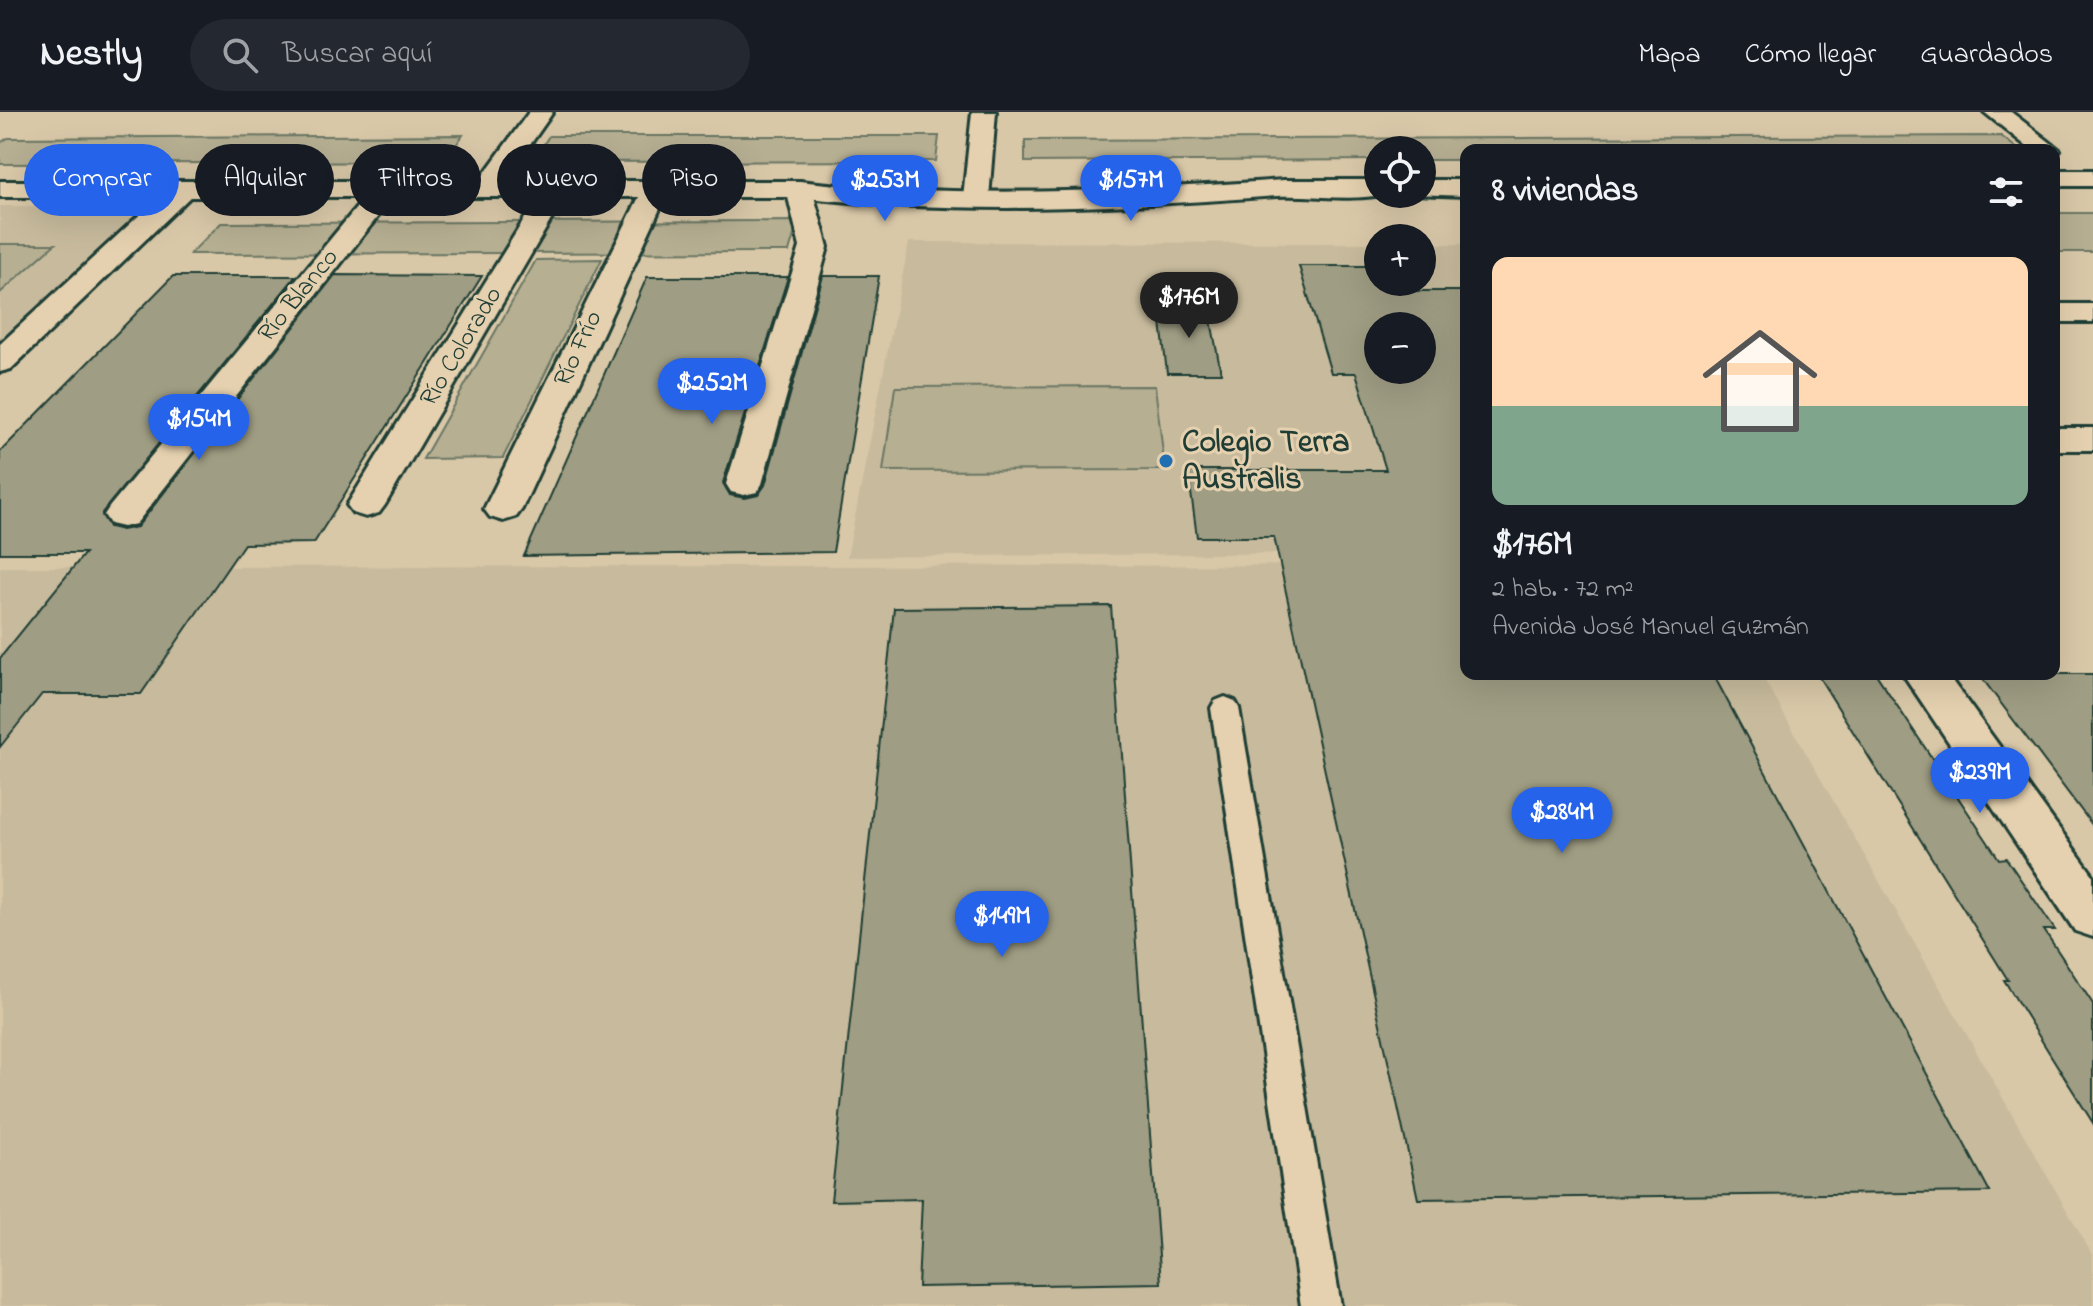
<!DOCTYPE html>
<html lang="es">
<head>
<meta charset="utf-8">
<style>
  body { margin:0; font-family:"Indie Flower",sans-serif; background:#242831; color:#f1f3f6; height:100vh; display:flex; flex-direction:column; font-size:30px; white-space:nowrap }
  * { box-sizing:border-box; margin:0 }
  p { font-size:26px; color:#9ea1a6 }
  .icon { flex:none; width:44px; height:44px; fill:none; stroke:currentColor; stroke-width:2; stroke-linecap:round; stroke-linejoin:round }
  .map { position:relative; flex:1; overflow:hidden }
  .drawer { position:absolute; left:1460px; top:32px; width:600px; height:536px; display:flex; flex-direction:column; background:#171b24; border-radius:16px; box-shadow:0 8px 32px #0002 }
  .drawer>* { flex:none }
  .banner { position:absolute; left:24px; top:32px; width:760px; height:72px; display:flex; gap:16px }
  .buttons { position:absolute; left:1364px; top:24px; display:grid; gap:16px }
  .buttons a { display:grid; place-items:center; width:72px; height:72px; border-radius:50%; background:#171b24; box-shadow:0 8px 32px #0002; font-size:40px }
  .price { position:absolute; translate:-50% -68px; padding:0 18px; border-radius:28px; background:#2563eb; color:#fff; font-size:26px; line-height:52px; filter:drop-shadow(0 2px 4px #0008) }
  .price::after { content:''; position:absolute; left:50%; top:48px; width:24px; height:18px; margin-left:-12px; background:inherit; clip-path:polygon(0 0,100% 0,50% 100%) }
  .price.selected { background:#222; color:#fff }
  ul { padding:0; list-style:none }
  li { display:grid; align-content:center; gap:16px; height:424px; padding:0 32px }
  li span { display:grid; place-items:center; height:248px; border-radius:16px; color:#555 }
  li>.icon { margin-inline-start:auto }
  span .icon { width:144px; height:144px; fill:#fffc; stroke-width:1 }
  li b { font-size:34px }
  h2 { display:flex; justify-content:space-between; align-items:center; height:96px; padding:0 32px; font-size:34px }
  .chip { padding:0 28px; border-radius:36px; background:#171b24; box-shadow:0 8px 32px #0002; font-size:28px; line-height:72px }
  .chip.selected { background:#2563eb; color:#fff }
  header { display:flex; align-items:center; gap:48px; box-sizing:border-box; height:112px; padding:0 40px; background:#171b24; border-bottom:2px solid #363941 }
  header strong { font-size:38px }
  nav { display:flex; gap:44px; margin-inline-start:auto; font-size:28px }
  .search { width:560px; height:72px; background:#242831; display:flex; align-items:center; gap:20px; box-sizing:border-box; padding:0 28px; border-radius:44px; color:#9ea1a6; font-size:30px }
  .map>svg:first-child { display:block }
</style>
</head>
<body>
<header>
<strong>Nestly</strong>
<div class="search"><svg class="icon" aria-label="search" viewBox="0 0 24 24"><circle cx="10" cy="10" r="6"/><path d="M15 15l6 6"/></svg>Buscar aquí</div>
<nav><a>Mapa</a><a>Cómo llegar</a><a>Guardados</a></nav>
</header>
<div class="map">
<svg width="2093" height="1194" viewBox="0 0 2093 1194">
  <rect width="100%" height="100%" fill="#d9c8a8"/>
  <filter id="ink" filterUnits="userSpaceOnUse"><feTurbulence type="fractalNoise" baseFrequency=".0125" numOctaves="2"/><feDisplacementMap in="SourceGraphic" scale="16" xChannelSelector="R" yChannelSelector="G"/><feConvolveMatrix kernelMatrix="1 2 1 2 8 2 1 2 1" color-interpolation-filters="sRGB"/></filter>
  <g filter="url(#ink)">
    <g fill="#c8bb9d" fill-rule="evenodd">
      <polygon points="0,94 152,95 0,238"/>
      <path d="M 909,130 L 1378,131 L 1378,170 L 1422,170 L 1422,132 L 1466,132 L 1466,440 L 847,445 ZM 1378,214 L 1422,214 L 1422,258 L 1378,258 Z"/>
      <polygon points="1466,453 1466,562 1761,562 2093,1144 2093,1194 0,1194 0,455"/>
    </g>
    <g fill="#b6af92" stroke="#6a7663" stroke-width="2">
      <polygon points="463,23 444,50 0,52 0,31 8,26"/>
      <polygon points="549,24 939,24 936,49 532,50"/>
      <polygon points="2001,24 2019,38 1466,38 1466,48 1422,48 1422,38 1378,38 1378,48 1025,50 1025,28"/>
      <rect x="2054" y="101" width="39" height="39"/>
      <polygon points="798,109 789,140 190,142 221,111"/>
      <polygon points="0,132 55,132 0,181"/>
      <polygon points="602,147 503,346 423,347 536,148"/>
      <polygon points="1155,274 1165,358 883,359 895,275"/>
    </g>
    <g fill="#9f9d83" stroke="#1f3d34" stroke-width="2" fill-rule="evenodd">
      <path d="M 1299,154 L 1378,154 L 1378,170 L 1402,170 L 1406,179 L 1466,179 L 1466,562 L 1713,562 L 1990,1080 L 1418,1087 L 1274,425 L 1197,425 L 1188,358 L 1386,358 L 1356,261 L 1331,261 ZM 1378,214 L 1422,214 L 1422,258 L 1378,258 Z"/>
      <polygon points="335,163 482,164 314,431 244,432 141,582 42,582 0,635 0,546 85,441 0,441 0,340 173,164 296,164 102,401 109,415 122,418 137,415"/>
      <polygon points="823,164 879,164 833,440 524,444 647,165 788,165 723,371 730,383 745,386 758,383 765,373"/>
      <polygon points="1159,193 1208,193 1221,261 1167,261"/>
      <polygon points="1111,494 1161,1171 918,1175 922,1087 831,1089 894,496"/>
      <polygon points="1817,562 1876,562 1999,747 2006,746 2055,818 2044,818 2093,892 2093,1011 2004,868 2008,868"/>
      <polygon points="1979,562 2093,562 2093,714"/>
    </g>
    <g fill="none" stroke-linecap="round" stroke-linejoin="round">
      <defs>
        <polygon id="service" points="1225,585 1235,589 1239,596 1341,1194 1301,1194 1211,596 1215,589"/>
        <g id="minor">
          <polygon points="529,0 553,0 495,83 477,83 473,77"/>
          <polygon points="972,0 996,0 989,86 986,92 966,92 963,86"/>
          <polygon points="1984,0 2011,0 2060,38 2054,44 2054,38 2031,38"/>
          <polygon points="556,69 565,71 569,77 385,393 379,401 366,405 353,401 347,393 543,77 547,71"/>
          <polygon points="656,69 665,71 669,77 522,397 516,405 503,409 490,405 484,397 643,77 647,71"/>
          <polygon points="799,69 808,71 812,77 828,135 762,372 757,380 744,383 731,380 726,372 800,135 786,77 790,71"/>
          <polygon points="182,70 191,72 195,78 191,84 11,257 0,260 0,232 173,72"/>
          <polygon points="385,70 394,72 398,78 394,84 136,412 123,415 110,412 104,403 110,394 376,72"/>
          <rect x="2054" y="192" width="39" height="18"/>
          <rect x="2054" y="316" width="39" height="22"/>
          <polygon points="1903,562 1947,562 2093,763 2093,825 2075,819"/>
        </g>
        <g id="tertiary">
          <rect x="2054" y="58" width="39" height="16"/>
          <path d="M 1284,68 L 1378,68 L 1378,82 L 1386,82 C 1352,90 1312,82 1277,84 C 1119,96 957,103 799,85 L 0,85 L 0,69 L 799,69 C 959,87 1123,79 1284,68 Z"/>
          <polygon points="1422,68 1466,68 1466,84 1414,82 1422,82"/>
        </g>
      </defs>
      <use href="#service" stroke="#1f3d34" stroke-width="6"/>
      <use href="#minor" stroke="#1f3d34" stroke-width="6"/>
      <use href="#tertiary" stroke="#1f3d34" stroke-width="6"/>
      <use href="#service" fill="#e5d1af" fill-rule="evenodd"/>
      <use href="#minor" fill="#e5d1af" fill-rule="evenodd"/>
      <use href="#tertiary" fill="#e5d1af" fill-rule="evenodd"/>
    </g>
  </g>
  <circle fill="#1f6fb2" stroke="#e5d1af" stroke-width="3" cx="1166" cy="349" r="8"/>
  <g text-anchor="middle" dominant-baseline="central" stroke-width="6" stroke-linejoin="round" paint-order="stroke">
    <g font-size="26" fill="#1f3d34" stroke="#e5d1af">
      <text transform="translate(299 184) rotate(-51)">Río Blanco</text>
      <text transform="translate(462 235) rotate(-59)">Río Colorado</text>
      <text transform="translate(579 237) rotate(-65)">Río Frío</text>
    </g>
    <g font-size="32" font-weight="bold" fill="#1f3d34" stroke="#e5d1af" text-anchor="start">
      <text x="1182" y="331">Colegio Terra<tspan x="1182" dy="37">Australis</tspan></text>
    </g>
  </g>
</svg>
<div class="buttons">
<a><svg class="icon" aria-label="locate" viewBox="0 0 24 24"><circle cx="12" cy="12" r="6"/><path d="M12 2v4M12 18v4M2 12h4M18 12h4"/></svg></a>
<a>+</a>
<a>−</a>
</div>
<b class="price" style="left:885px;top:111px">$253M</b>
<b class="price" style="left:1131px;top:111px">$157M</b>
<b class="price selected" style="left:1189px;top:228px">$176M</b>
<b class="price" style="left:712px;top:314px">$252M</b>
<b class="price" style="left:199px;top:350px">$154M</b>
<b class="price" style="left:1980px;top:703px">$239M</b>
<b class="price" style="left:1562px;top:743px">$284M</b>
<b class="price" style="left:1002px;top:847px">$149M</b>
<div class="banner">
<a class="chip selected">Comprar</a>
<a class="chip">Alquilar</a>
<a class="chip">Filtros</a>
<a class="chip">Nuevo</a>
<a class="chip">Piso</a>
</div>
<section class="drawer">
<h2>8 viviendas<svg class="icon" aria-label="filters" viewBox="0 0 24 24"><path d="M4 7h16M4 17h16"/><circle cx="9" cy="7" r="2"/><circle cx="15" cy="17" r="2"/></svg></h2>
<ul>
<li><span style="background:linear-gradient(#ffd9b3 60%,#7fa58c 0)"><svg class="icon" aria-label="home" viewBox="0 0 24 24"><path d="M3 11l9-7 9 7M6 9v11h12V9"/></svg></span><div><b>$176M</b><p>2 hab. · 72 m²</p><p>Avenida José Manuel Guzmán</p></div></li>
</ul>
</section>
</div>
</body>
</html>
